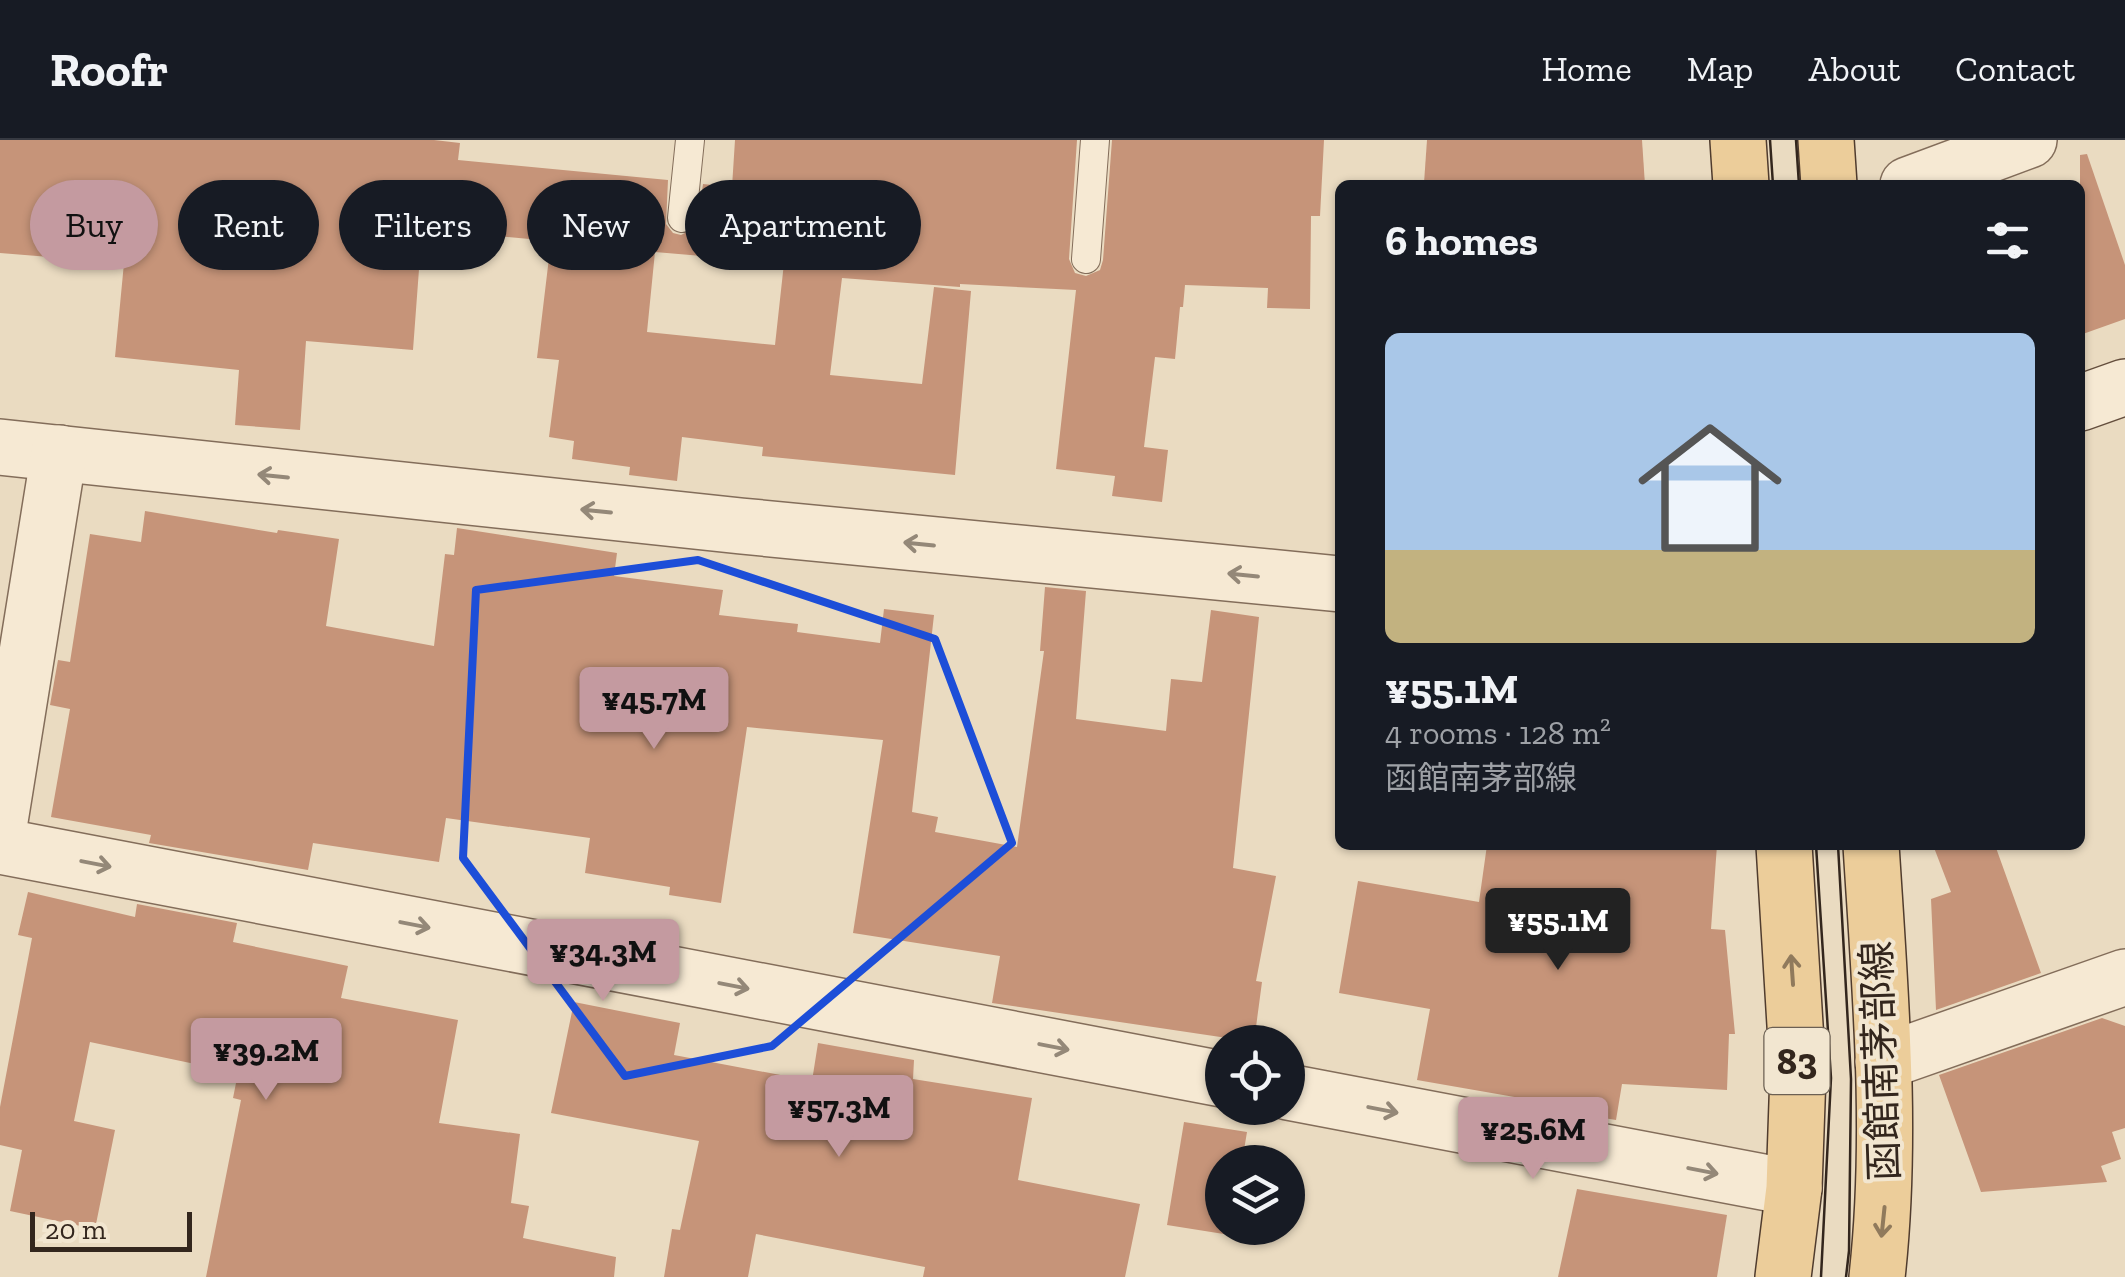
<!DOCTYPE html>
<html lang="en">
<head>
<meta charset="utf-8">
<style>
  body { margin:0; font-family:"Zilla Slab","Noto Sans JP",serif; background:#20242c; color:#f1f3f6; height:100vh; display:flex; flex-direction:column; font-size:38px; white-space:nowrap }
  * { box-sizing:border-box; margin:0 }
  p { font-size:32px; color:#9ea1a6 }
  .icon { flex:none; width:55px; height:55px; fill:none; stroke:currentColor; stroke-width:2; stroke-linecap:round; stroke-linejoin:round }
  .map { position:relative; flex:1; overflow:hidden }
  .details { position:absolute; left:1335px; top:40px; width:750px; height:670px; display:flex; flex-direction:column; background:#171b24; border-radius:15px; box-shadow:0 2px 8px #0004 }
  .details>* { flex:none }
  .top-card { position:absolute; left:30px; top:40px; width:950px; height:90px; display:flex; gap:20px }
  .fabs { position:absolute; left:1205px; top:885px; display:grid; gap:20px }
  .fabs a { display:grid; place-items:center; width:100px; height:100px; border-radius:50%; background:#171b24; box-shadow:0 2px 8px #0004; font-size:50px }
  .scale { position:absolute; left:30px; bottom:25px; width:162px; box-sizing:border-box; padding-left:10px; border:5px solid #33261d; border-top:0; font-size:28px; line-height:35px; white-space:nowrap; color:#33261d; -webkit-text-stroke:8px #f2e6d0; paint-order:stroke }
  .price { position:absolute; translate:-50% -85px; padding:0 22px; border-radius:10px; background:#c49aa0; color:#111; font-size:32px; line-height:65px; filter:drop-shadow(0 2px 5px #0008) }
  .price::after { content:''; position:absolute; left:50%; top:60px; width:30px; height:22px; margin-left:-15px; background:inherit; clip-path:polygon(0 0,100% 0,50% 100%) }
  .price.selected { background:#222; color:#fff }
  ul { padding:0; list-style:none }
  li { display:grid; align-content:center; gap:20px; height:530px; padding:0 50px }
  li span { display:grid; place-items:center; height:310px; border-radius:15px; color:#555 }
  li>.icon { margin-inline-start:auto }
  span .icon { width:180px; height:180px; fill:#fffc; stroke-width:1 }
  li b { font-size:42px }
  h2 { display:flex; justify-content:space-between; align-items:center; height:120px; padding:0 50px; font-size:42px }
  .tag { padding:0 35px; border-radius:45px; background:#171b24; box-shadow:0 2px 8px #0004; font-size:35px; line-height:90px }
  .tag.selected { background:#c49aa0; color:#111 }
  header { display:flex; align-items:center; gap:60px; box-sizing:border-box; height:140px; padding:0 50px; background:#171b24; border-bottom:2px solid #363941 }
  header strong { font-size:48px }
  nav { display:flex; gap:55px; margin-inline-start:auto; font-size:35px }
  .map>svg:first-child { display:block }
</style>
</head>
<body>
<header>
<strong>Roofr</strong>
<nav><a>Home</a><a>Map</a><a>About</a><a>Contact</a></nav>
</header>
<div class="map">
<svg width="2125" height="1137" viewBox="0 0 2125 1137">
  <rect width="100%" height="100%" fill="#eadbc1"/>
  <g fill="#c69479" fill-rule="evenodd">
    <path d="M 0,0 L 434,0 L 460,3 L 458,20 L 668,40 L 666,84 L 673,93 L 681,95 L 697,87 L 703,44 L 732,47 L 735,0 L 1077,0 L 1069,119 L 1075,133 L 1086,136 L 1100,130 L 1103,120 L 1112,0 L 1324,0 L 1320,76 L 1311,76 L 1310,169 L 1267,168 L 1268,148 L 1185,145 L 1183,167 L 1180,167 L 1175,219 L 1155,217 L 1144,307 L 1168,310 L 1162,362 L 1112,356 L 1115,336 L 1056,329 L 1076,150 L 960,144 L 960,147 L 842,138 L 830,235 L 922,244 L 934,147 L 971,151 L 955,335 L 762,316 L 763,307 L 682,297 L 677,341 L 629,335 L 630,327 L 572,319 L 574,301 L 549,297 L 559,220 L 537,218 L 551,101 L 422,89 L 413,210 L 306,201 L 300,290 L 235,285 L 239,230 L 115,217 L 124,123 L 0,113 ZM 655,112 L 784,123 L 775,205 L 647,192 Z"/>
    <polygon points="1427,0 1642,0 1645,45 1424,43"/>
    <polygon points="2087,14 2125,125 2125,179 2080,195 2080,15"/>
    <polygon points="145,371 277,393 278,390 339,399 326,486 434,506 445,414 454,415 457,388 617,413 614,436 723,450 719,475 798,484 797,492 880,503 884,469 934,475 912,672 938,677 935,692 1017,707 1044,511 1040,511 1045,447 1086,451 1076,579 1166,591 1171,539 1202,542 1211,470 1259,477 1233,728 1276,736 1256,841 1262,842 1254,902 992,863 1000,816 853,793 883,600 747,587 721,763 669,755 670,747 585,733 590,698 446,678 439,722 313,703 308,730 149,703 151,695 51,677 70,569 50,565 58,520 70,522 90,394 141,402"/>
    <polygon points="1487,705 1717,705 1711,789 1725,790 1735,894 1729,894 1727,950 1622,944 1616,980 1530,966 1531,960 1417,940 1430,869 1339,853 1358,741 1479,762"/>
    <polygon points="1933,705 1995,705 2041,833 1936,870 1931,759 1951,752"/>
    <polygon points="28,752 135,777 137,764 237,783 233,802 348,826 341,858 458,880 439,983 520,994 511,1063 529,1066 523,1098 616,1117 614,1137 206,1137 241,960 233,958 238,933 90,902 74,981 115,990 95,1089 10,1071 22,1010 0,1005 0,967 32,798 18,795"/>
    <polygon points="574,862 680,883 674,915 812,941 818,903 914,920 913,939 1032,958 1018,1040 1140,1064 1125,1137 923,1137 925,1127 756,1094 748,1137 664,1137 672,1089 680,1090 699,1001 551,973"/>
    <polygon points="2102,878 2125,886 2125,988 2112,992 2121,1019 2101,1026 2107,1042 1981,1052 1939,935"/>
    <polygon points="1184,982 1247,992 1242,1022 1222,1022 1222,1088 1232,1088 1230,1095 1167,1085"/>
    <polygon points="1577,1049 1727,1075 1717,1137 1558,1137"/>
  </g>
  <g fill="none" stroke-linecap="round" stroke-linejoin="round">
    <defs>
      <g id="lane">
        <polyline points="682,78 690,0"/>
        <polyline points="1086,119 1095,0"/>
      </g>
      <g id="street">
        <polyline points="1908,45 2029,0"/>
        <polyline points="0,307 741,386 1340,444"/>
        <polyline points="0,681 59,313"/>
        <polyline points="0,706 1222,939"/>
        <polyline points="1883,922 2125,837"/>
        <polyline points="1288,952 1794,1048"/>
      </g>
      <polyline id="secondary" points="2080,263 2125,247"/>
      <g id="primary">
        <polyline points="1738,0 1741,45"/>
        <polyline points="1826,0 1829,45"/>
        <path d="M 1871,705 C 1880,849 1893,994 1877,1137"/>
        <polyline points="1783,1137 1794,1048 1798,934 1784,705"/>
      </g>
    </defs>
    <use href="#lane" stroke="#836d5a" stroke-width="30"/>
    <use href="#street" stroke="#836d5a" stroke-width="58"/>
    <use href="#secondary" stroke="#644e3d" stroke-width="58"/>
    <use href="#primary" stroke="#503c2e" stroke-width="58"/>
    <use href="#lane" stroke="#f6e9d3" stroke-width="28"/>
    <use href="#street" stroke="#f6e9d3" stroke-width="55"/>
    <use href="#secondary" stroke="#f6e9d3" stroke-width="55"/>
    <use href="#primary" stroke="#eccd9a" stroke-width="55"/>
    <g stroke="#33261d" stroke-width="2.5">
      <polyline points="1770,0 1773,45"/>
      <polyline points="1796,0 1799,45"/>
      <polyline points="1816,705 1831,938 1821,1137"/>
      <polyline points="1838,705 1851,939 1849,1111 1846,1137"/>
    </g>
  </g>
  <defs><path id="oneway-shaft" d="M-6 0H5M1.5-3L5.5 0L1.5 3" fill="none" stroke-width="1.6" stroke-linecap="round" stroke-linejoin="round" transform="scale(2.5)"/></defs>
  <g stroke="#948878">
    <use href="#oneway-shaft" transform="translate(273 336) rotate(-174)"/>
    <use href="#oneway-shaft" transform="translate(596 371) rotate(-174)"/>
    <use href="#oneway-shaft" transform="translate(919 404) rotate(-174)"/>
    <use href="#oneway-shaft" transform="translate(1243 435) rotate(-174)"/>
    <use href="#oneway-shaft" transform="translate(96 724) rotate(11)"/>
    <use href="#oneway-shaft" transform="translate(415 785) rotate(11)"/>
    <use href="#oneway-shaft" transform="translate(734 846) rotate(11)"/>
    <use href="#oneway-shaft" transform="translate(1054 907) rotate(11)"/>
    <use href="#oneway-shaft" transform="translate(1383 970) rotate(11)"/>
    <use href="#oneway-shaft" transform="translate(1703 1031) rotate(11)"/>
  </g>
  <g stroke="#907a5c">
    <use href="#oneway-shaft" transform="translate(1792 830) rotate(-94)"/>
    <use href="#oneway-shaft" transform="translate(1883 1082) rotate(96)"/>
  </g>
  <path fill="none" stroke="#1d4ed8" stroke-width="8" stroke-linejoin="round" d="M 698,420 L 935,499 L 1012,703 L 772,906 L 625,936 L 463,718 L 476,450 Z"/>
  <g text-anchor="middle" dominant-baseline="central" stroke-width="8" stroke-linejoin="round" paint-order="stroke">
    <rect fill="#f2e6d0" stroke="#6c6053" stroke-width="2.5" x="1764.5" y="888" width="65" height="66" rx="8"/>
    <g font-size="38" font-weight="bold" fill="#33261d">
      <text x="1797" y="921">83</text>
    </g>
    <g font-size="40" fill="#33261d" stroke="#f2e6d0">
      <text transform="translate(1880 921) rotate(-92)">函館南茅部線</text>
    </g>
  </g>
</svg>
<div class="fabs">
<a><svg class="icon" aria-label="locate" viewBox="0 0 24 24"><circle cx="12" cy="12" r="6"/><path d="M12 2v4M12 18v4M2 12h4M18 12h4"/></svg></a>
<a><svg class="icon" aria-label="layers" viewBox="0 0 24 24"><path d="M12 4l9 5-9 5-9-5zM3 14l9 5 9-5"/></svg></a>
</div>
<div class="scale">20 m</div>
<b class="price" style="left:654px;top:612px">¥45.7M</b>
<b class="price selected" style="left:1558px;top:833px">¥55.1M</b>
<b class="price" style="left:603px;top:864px">¥34.3M</b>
<b class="price" style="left:266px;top:963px">¥39.2M</b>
<b class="price" style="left:839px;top:1020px">¥57.3M</b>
<b class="price" style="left:1533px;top:1042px">¥25.6M</b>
<div class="top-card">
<a class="tag selected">Buy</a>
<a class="tag">Rent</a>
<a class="tag">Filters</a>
<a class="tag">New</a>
<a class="tag">Apartment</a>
</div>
<section class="details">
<h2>6 homes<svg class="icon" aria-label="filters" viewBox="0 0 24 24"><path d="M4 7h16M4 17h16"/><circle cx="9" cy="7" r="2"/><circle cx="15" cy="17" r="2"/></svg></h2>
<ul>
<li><span style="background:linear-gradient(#a9c7e8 70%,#c2b280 0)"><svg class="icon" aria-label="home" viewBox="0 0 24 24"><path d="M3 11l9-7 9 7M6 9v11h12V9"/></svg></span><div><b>¥55.1M</b><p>4 rooms · 128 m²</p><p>函館南茅部線</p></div></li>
</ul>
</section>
</div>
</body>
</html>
